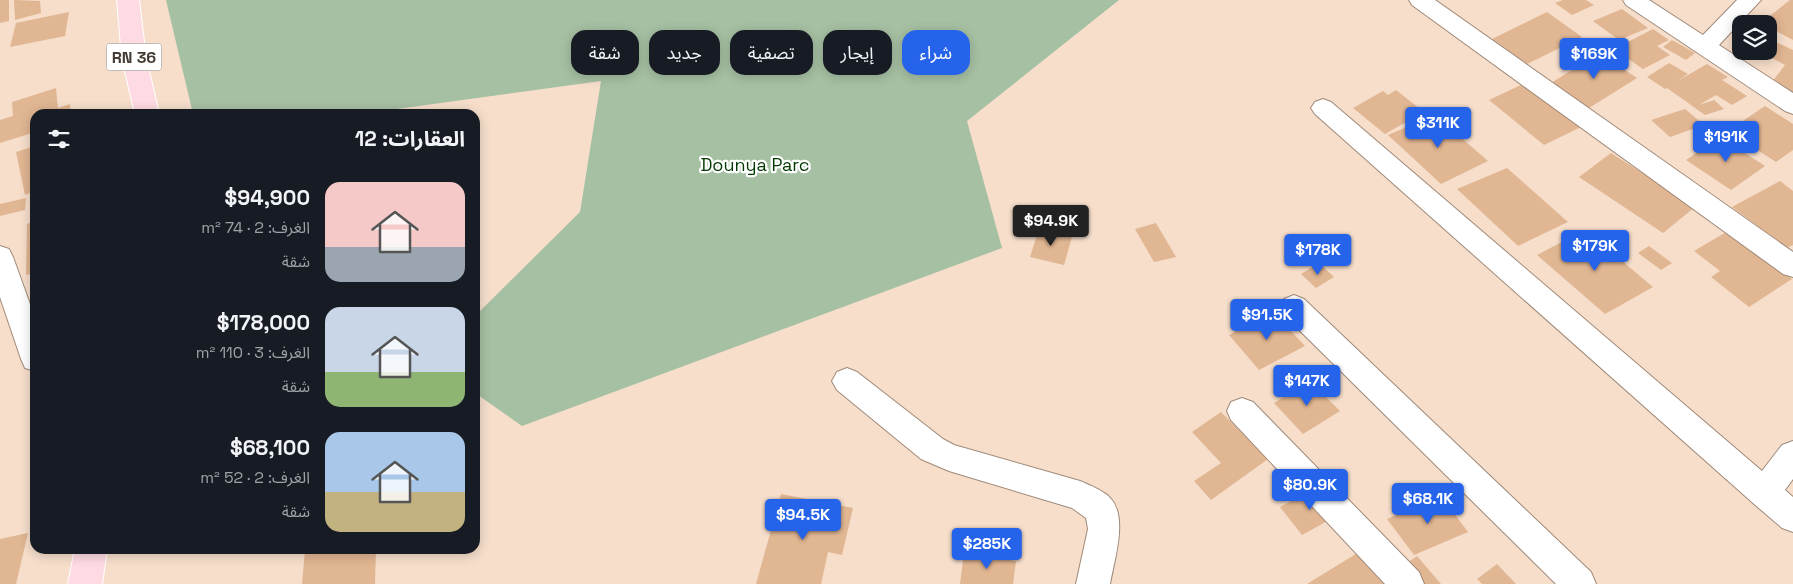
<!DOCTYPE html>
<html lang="ar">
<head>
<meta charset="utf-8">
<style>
  body { margin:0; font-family:"Space Grotesk","Noto Sans Arabic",sans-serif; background:#242831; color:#f1f3f6; direction:rtl; height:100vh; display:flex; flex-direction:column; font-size:19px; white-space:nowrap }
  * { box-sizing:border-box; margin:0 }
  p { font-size:16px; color:#9ea1a6 }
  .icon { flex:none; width:28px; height:28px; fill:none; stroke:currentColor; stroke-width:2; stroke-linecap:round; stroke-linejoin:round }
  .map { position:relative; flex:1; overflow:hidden; direction:ltr }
  .drawer { position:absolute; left:30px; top:109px; width:450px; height:445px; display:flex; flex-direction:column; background:#171b24; border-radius:15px; box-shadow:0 2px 12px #0003; direction:rtl }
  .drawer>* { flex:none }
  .top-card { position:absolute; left:495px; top:30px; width:475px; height:45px; direction:rtl; display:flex; gap:10px }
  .buttons { position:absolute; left:1732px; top:15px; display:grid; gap:10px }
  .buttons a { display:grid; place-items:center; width:45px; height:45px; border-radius:10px; background:#171b24; box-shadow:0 2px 12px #0003; font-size:25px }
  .price { position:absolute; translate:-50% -42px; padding:0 11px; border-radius:5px; background:#2563eb; color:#fff; font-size:16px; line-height:32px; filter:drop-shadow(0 1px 2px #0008) }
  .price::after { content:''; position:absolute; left:50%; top:30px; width:15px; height:11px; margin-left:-8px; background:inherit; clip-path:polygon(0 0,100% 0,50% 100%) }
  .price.active { background:#222; color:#fff }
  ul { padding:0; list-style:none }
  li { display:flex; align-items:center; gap:15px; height:125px; padding:0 15px }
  li span { display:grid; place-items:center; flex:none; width:140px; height:100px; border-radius:15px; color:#555 }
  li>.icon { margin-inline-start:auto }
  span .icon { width:60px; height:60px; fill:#fffc; stroke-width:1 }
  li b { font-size:21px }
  h2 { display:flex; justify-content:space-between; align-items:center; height:60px; padding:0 15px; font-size:21px }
  .tag { padding:0 18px; border-radius:15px; background:#171b24; box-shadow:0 2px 12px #0003; font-size:18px; line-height:45px }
  .tag.active { background:#2563eb; color:#fff }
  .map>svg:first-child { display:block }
</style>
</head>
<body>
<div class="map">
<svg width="1793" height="584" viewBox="0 0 1793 584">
  <rect width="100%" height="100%" fill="#f6decb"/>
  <polygon fill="#a6c0a3" points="166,0 1119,0 967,121 1002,248 522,426 475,393 475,316 580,212 601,81 360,114 193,114"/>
  <g fill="#e1b692">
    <polygon points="0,0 9,0 9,21 0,23"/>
    <polygon points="14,0 40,1 41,13 15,20"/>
    <polygon points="1563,0 1586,0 1594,5 1572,15 1555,3"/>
    <polygon points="1790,0 1793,0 1793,40 1769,27 1769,24 1761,23"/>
    <polygon points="1622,9 1648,28 1619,40 1593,21"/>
    <polygon points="69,12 65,36 10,47 16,23"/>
    <polygon points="1547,12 1582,37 1527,64 1492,39"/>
    <polygon points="1653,29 1669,40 1657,46 1670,55 1643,69 1614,49"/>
    <polygon points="1672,40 1695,53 1686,60 1663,47"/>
    <polygon points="1776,42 1793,50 1793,97 1769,86 1785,65 1766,55"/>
    <polygon points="1599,53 1637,78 1589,108 1551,83"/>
    <polygon points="1669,63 1688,74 1676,82 1707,64 1728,77 1722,80 1747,96 1732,105 1716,95 1699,105 1714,100 1724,109 1705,115 1667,88 1665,89 1647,77"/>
    <polygon points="1525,83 1581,127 1544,145 1489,100"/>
    <polygon points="56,88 58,108 70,104 71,114 35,114 35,132 0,143 0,120 13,116 12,102"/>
    <polygon points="1396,90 1424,112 1385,134 1353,108 1383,91 1388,95"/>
    <polygon points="1765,106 1793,124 1793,150 1776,162 1728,131"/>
    <polygon points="1685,109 1704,125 1670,137 1651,120"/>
    <polygon points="1435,115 1488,161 1441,184 1388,135"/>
    <polygon points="1720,137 1765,166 1731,190 1686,160"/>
    <polygon points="35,146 35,191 25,195 16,152"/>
    <polygon points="1611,153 1695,207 1663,233 1579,177"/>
    <polygon points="1507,168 1568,222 1518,246 1457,189"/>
    <polygon points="1780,181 1793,191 1793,245 1787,248 1732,207"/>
    <polygon points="26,198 25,210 0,216 0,204"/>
    <polygon points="35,221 35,273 26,275 27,224"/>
    <polygon points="1156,223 1176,257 1154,262 1135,229"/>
    <polygon points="1039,229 1072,237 1064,265 1030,257"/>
    <polygon points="1585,230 1653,287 1605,314 1537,255"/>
    <polygon points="1728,231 1792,279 1749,307 1711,277 1720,271 1694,251"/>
    <polygon points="1649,246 1672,263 1661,270 1638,253"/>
    <polygon points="1319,263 1334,277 1316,288 1301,274"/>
    <polygon points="1274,313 1305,346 1259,370 1229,335"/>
    <polygon points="1310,381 1340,411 1303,434 1274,403"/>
    <polygon points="1221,412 1268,459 1211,500 1194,481 1221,463 1192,432"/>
    <polygon points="1317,487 1340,514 1302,535 1280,507"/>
    <polygon points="781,494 853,508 842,555 828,552 821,584 756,584"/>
    <polygon points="1445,494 1454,506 1450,508 1468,532 1414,555 1387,519"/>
    <polygon points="28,533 16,584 0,584 0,539"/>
    <polygon points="305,549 376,549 375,584 302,584"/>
    <polygon points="1359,552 1386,584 1307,584"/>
    <polygon points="964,553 1016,561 1013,584 960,584"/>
    <polygon points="1417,556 1441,584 1421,584 1404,565"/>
    <polygon points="1497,564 1516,584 1482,584 1477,579"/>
  </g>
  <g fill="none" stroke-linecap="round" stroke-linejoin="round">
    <defs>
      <g id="minor">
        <polygon points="1409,0 1435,0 1793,252 1793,277 1783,274 1412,5"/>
        <polygon points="1623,0 1649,0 1703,35 1737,0 1761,0 1719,45 1793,93 1793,114 1785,111 1626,5"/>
        <polygon points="1323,99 1331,102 1762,471 1782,445 1793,441 1793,479 1785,490 1793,497 1793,532 1782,528 1753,503 1315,114 1311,108 1315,102"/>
        <polygon points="0,246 9,249 13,257 35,318 35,371 25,368 21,359 0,297"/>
        <polygon points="1294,295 1304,299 1591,572 1596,584 1556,584 1284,315 1280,307 1284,299"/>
        <path d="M 847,368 L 857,372 L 943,439 L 954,445 L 1080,481 C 1089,485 1105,491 1111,499 C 1128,518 1114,561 1110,584 L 1076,584 L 1088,529 L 1086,518 L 1072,508 L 949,471 L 921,459 L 837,390 L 832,381 L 837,372 Z"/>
        <polygon points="1242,398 1253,402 1419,572 1424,584 1385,584 1231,420 1227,411 1231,402"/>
      </g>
      <g id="major">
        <polygon points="117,0 139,0 146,58 159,114 135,114 122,58"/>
        <polygon points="75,549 107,549 102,584 68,584"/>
      </g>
    </defs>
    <use href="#minor" stroke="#9f8978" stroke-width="2"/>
    <use href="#major" stroke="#fff" stroke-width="2"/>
    <use href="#minor" fill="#fff" fill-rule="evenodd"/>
    <use href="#major" fill="#fedae2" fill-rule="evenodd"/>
  </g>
  <g text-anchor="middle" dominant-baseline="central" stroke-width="4.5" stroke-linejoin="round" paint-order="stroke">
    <rect fill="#fff" stroke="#7c7670" stroke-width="1" x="106.5" y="43.5" width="55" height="27" rx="4"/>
    <g font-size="16" font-weight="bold" fill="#443b33">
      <text x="134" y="57">RN 36</text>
    </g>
    <g font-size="18" fill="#023901" stroke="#fff">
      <text x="755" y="164">Dounya Parc</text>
    </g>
  </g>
</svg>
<div class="buttons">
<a><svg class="icon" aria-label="layers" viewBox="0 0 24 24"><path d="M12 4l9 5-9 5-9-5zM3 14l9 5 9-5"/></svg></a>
</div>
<b class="price" style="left:1594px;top:80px">$169K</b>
<b class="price" style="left:1438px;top:149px">$311K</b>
<b class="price" style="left:1726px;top:163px">$191K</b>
<b class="price active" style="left:1051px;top:247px">$94.9K</b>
<b class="price" style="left:1595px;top:272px">$179K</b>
<b class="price" style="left:1318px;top:276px">$178K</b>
<b class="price" style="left:1267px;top:341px">$91.5K</b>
<b class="price" style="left:1307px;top:407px">$147K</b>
<b class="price" style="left:1310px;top:511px">$80.9K</b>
<b class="price" style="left:1428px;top:525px">$68.1K</b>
<b class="price" style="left:803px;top:541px">$94.5K</b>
<b class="price" style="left:987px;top:570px">$285K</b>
<div class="top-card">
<a class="tag active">شراء</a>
<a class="tag">إيجار</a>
<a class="tag">تصفية</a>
<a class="tag">جديد</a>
<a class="tag">شقة</a>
</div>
<section class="drawer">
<h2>العقارات: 12<svg class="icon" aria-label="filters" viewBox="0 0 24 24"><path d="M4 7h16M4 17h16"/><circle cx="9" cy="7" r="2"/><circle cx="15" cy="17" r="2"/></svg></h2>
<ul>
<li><span style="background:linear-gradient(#f6c9c9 65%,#9aa5b1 0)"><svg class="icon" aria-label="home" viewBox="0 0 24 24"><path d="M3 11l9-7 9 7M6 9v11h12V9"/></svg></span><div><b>$94,900</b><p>الغرف: 2 · 74 m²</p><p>شقة</p></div></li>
<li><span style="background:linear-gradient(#c9d6e8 65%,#8fb573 0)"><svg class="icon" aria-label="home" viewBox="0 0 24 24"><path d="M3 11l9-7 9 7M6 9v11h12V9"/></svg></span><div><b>$178,000</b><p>الغرف: 3 · 110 m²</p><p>شقة</p></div></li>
<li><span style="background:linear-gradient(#a9c7e8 60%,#c2b280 0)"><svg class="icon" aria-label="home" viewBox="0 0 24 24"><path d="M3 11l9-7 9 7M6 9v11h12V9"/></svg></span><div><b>$68,100</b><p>الغرف: 2 · 52 m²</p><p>شقة</p></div></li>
</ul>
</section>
</div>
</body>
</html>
